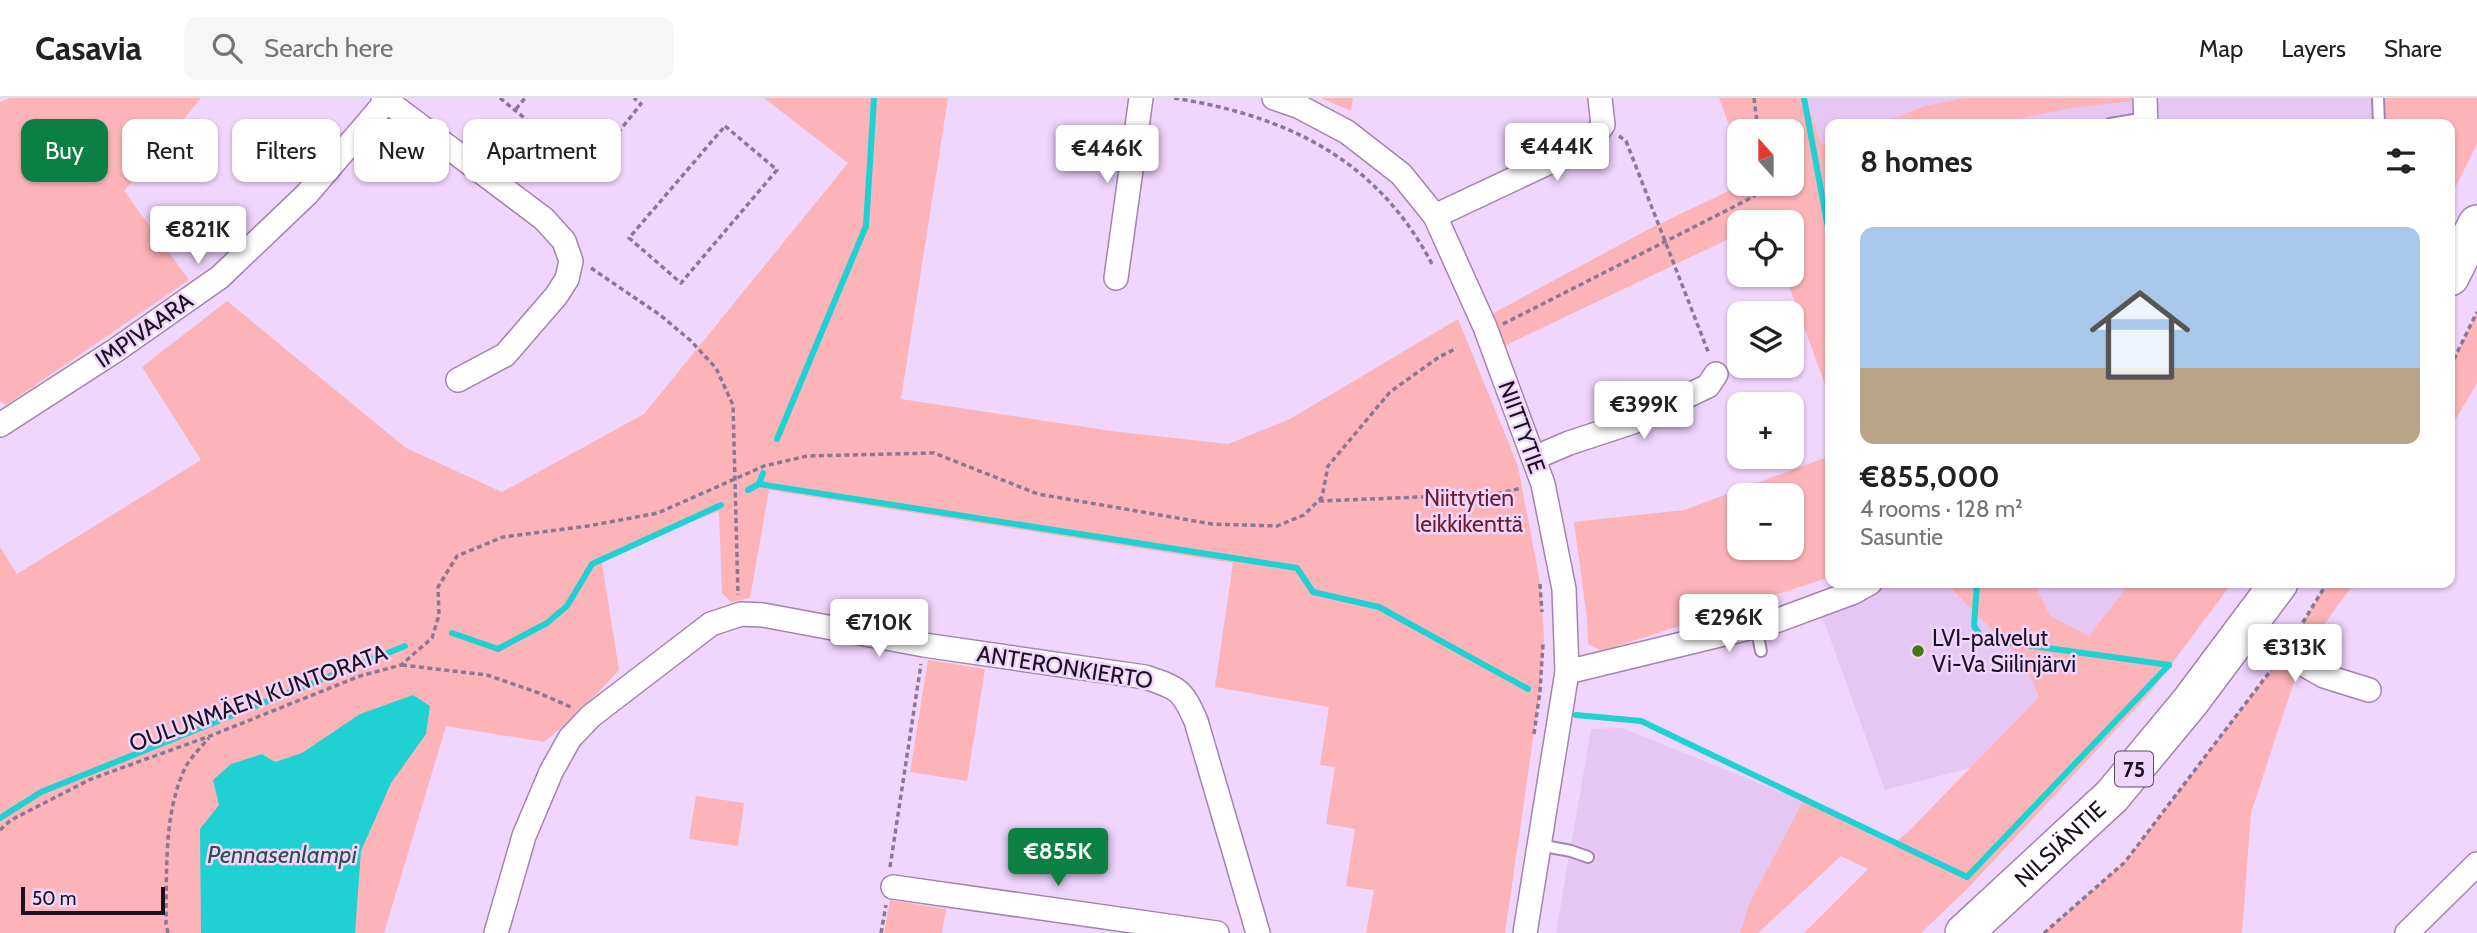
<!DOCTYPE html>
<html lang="en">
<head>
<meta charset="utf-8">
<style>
  body { margin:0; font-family:Cabin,sans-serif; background:#f6f6f6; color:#202124; height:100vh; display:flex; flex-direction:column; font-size:26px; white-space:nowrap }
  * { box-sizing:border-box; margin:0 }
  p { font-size:23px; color:#757577 }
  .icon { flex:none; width:38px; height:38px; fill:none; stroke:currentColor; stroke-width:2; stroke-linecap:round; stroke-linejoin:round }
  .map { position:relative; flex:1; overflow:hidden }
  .details { position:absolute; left:1825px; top:21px; width:630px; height:469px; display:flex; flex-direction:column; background:#fff; border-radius:14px; box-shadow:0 2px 5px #0004 }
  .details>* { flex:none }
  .banner { position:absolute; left:21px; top:21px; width:665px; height:63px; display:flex; gap:14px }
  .needle { width:46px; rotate:339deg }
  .controls { position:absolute; left:1727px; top:21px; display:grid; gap:14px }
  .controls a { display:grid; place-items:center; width:77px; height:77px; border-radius:14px; background:#fff; box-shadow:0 2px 5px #0004; font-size:35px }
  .scale { position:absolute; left:21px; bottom:18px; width:144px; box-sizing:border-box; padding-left:7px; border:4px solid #1b0f20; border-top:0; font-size:19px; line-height:24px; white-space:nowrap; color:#1b0f20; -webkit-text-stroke:5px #f0d5fd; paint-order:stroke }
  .price { position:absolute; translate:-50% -60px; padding:0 16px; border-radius:7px; background:#fff; color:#222; font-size:23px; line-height:46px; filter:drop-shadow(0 2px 4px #0008) }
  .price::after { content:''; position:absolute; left:50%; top:42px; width:21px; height:16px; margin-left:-10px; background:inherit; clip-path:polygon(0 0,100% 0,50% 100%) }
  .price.on { background:#0b8043; color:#fff }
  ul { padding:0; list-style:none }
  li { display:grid; align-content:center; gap:14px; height:371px; padding:0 35px }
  li span { display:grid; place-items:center; height:217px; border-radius:14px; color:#555 }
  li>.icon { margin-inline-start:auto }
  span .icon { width:126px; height:126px; fill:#fffc; stroke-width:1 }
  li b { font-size:30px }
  h2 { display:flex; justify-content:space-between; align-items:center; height:84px; padding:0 35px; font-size:30px }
  .pill { padding:0 24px; border-radius:14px; background:#fff; box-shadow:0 2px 5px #0004; font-size:24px; line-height:63px }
  .pill.on { background:#0b8043; color:#fff }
  header { display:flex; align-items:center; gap:42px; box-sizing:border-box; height:98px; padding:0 35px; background:#fff; border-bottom:2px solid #e0e0e0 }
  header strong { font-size:33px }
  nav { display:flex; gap:38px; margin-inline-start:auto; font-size:24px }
  .search { width:490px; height:63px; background:#f6f6f6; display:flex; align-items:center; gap:18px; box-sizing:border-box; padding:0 24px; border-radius:14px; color:#757577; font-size:26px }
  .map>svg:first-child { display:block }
</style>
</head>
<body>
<header>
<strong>Casavia</strong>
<div class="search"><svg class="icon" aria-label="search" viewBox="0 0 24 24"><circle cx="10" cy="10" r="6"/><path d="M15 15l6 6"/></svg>Search here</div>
<nav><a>Map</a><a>Layers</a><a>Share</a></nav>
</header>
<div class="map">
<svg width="2477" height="835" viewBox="0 0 2477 835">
  <rect width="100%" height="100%" fill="#f0d5fd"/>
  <g fill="#e6c7f4">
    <polygon points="1805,0 2384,0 2380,26 1937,26 1925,9 1878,26 1830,26 1830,44 1823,47"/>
    <polygon points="1870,485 2130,485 2090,539 2039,599 1970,670 1885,692 1826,529 1815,508"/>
    <polygon points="1622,630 1803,703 1749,806 1740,835 1556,835 1591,631"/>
  </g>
  <g fill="#fcb4b8" fill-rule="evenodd">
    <polygon points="10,0 201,0 124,93 189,182 6,307 0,303 0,4"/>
    <polygon points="764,0 948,0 901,301 1111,333 1228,346 1290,321 1458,221 1518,368 1541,490 1544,541 1540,593 1505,835 1366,835 1374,792 1346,788 1355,731 1326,726 1335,669 1320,667 1329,609 1215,589 1233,465 769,392 750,500 731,504 722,495 719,413 601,459 619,572 581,613 544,644 446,628 384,835 0,835 0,449 17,476 201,362 142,269 227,203 406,350 502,394 644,316 848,65"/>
    <polygon points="1321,0 1353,0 1351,13"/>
    <polygon points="1719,0 1805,0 1822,46 1830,44 1830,300 1785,177 1792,177 1792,124 1740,124 1739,136 1500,250 1488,218 1649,131 1743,86 1792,86 1792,33 1740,33 1739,54"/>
    <polygon points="1964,0 2134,0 2134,3 2070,10 1993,26 1878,26 1925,8"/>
    <polygon points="2384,0 2477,0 2477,46 2450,100 2450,26 2380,26"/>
    <polygon points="2477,214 2477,285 2450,331 2450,269"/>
    <path d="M 1830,358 L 1830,479 L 1602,553 L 1588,546 L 1587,521 L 1574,424 L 1684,412 ZM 1740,397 L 1792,397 L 1792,450 L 1740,450 Z"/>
    <polygon points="1946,485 2034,485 2050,518 2089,538 2130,485 2232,485 2149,596 1968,790 1921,835 1804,835 1868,771 1841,758 1758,835 1740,835 1749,806 1803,703 1892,747 1909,733 2039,599 2025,565"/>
    <polygon points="2327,485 2354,485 2303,556 2251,715 2242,835 2044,835 2125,764 2284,555"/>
    <polygon points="928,562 985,571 967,683 910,674"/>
    <polygon points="696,698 744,705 738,748 689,741"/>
    <polygon points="890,802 946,811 942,835 884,835"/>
  </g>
  <polygon fill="#1fd1d2" points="413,597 430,608 426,636 391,685 361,753 355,835 201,835 200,731 219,707 213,682 231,666 262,656 275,664 302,655 360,616"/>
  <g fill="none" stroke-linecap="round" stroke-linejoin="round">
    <g stroke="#1fd1d2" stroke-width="6">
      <polyline points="1804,0 1830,141"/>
      <polyline points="777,341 866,128 874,0"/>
      <polyline points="759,386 763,375"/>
      <polyline points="748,392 759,386 1297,470 1313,494 1379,509 1528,591"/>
      <polyline points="1977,485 1974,528 1983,541 2169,567"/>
      <polyline points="452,535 498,551 547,525 567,508 592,466 721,407"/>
      <polyline points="1576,617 1641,623 1967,779 2169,567"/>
      <polyline points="0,720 41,694 405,548"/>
    </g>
    <defs>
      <g id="lane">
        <polyline points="2378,0 2379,26"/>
        <polyline points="2110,26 2146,20 2148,22"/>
        <polyline points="1756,528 1761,553"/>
        <polyline points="1539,747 1571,753 1588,759"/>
      </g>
      <g id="street">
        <polyline points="383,0 544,121 564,143 571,163 567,181 556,198 505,257 458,282"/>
        <polyline points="1274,0 1300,9 1347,34 1401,76 1435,118 1485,229 1543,386 1564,491 1567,574 1525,835"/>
        <polyline points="2145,0 2146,26"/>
        <polyline points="1435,118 1569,55 1592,41 1603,27 1600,0"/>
        <polyline points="1116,180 1141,0"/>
        <polyline points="0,327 116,252 220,179 307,96 389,0"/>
        <polyline points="1534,360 1569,345 1633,324 1708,288 1716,276"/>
        <polyline points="2248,527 2284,555 2324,578 2369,592"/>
        <polyline points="1567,574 1773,524 1854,494 1870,485"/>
        <polyline points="893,789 1217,835"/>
        <path d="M 496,835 L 524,738 L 551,674 L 570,640 L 591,618 L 711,526 L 741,516 L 763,517 L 924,547 L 1145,579 C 1178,590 1182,591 1196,623 L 1258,835"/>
        <polyline points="2407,835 2477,766"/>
      </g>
      <g id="primary">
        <polyline points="2450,179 2477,126"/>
        <path id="s1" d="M 1964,835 L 2112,698 L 2190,604 L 2279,485"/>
      </g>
    </defs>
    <use href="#lane" stroke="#a383b1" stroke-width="14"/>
    <use href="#street" stroke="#a383b1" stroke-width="26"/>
    <use href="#primary" stroke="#a383b1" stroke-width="40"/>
    <g stroke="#8a7794" stroke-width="3.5" stroke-dasharray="5 3.5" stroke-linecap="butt">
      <polyline points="500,0 588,72 641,6 634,0"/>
      <path d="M 1174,0 C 1287,18 1377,61 1432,166"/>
      <polyline points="1754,0 1758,33"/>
      <polyline points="516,11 525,0"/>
      <polygon points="725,28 777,72 681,185 629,140"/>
      <polyline points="1619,38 1626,43 1709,256"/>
      <polyline points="591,170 660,217 690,242 716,270 733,307 738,497"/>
      <polyline points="1503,226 1751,100 1763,91 1765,86"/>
      <polyline points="2450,269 2477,214"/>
      <polyline points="1319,403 1496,396 1522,390"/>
      <polyline points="1540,486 1542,514"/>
      <polyline points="2294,539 2327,485"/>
      <polyline points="402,567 487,577 539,595 573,610"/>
      <polyline points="1534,636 1540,593 1543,546"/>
      <polyline points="0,732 11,722 91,681 210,638 360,578 401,567 432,540 439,517 438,489 457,458 503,439 588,428 658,415 764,368 807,358 934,355 1038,396 1212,426 1277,428 1304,417 1322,399 1328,368 1390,294 1439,259 1455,251"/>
      <polyline points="890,769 921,566"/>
      <path d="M 168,835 L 166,826 C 167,775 163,717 185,670 C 191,659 201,649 209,640"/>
      <polyline points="881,835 886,807"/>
      <polyline points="2044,835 2125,764 2271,572"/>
    </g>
    <use href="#lane" stroke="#fff" stroke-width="10"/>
    <use href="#street" stroke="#fff" stroke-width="23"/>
    <use href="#primary" stroke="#fff" stroke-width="37"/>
  </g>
  <circle fill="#40790e" stroke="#f0d5fd" stroke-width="2.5" cx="1918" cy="553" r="7"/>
  <g text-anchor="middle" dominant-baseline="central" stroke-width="5" stroke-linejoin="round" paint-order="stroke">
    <rect fill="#f0d5fd" stroke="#5b4a62" stroke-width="2" x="2115" y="653.5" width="38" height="35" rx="5"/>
    <g font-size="21" font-weight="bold" fill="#1b0f20">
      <text x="2134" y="671">75</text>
    </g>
    <g font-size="23" fill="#1b0f20" stroke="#f0d5fd">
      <text transform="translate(144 232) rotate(-35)">IMPIVAARA</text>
      <text transform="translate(1522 329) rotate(70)">NIITTYTIE</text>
      <text transform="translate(1065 569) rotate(9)">ANTERONKIERTO</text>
      <text transform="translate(258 600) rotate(-20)">OULUNMÄEN KUNTORATA</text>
      <text stroke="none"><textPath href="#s1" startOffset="131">NILSIÄNTIE</textPath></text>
    </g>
    <g font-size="23" fill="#6e1c2a" stroke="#f0d5fd">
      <text x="1469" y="400">Niittytien<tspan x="1469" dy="26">leikkikenttä</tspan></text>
    </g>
    <g font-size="23" fill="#1b0f20" stroke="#f0d5fd" text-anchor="start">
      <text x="1932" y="540">LVI-palvelut<tspan x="1932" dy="26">Vi-Va Siilinjärvi</tspan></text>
    </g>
    <g font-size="24" font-style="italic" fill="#2e4f4e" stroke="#f0d5fd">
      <text x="282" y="756">Pennasenlampi</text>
    </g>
  </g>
</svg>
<div class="controls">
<a><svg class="needle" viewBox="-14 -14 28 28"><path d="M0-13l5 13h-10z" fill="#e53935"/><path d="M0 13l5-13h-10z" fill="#757577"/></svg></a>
<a><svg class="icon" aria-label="locate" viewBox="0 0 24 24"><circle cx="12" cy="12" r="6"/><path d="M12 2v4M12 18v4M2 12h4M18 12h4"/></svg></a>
<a><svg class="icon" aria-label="layers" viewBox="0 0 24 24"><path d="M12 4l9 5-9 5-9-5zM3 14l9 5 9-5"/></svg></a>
<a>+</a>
<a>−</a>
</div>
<div class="scale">50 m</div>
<b class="price" style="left:1557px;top:85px">€444K</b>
<b class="price" style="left:1107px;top:87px">€446K</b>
<b class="price" style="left:198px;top:168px">€821K</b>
<b class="price" style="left:1644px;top:343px">€399K</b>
<b class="price" style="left:1729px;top:556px">€296K</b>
<b class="price" style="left:879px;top:561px">€710K</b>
<b class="price" style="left:2295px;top:586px">€313K</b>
<b class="price on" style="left:1058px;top:790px">€855K</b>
<div class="banner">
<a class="pill on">Buy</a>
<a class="pill">Rent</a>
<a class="pill">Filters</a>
<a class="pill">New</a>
<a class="pill">Apartment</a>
</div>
<section class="details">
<h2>8 homes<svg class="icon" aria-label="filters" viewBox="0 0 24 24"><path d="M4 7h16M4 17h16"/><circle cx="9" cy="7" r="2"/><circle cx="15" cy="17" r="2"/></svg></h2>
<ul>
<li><span style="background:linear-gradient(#a9c7e8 65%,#b9a48a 0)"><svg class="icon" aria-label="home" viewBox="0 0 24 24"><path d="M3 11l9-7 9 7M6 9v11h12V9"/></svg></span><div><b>€855,000</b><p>4 rooms · 128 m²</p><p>Sasuntie</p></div></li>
</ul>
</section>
</div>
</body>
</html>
